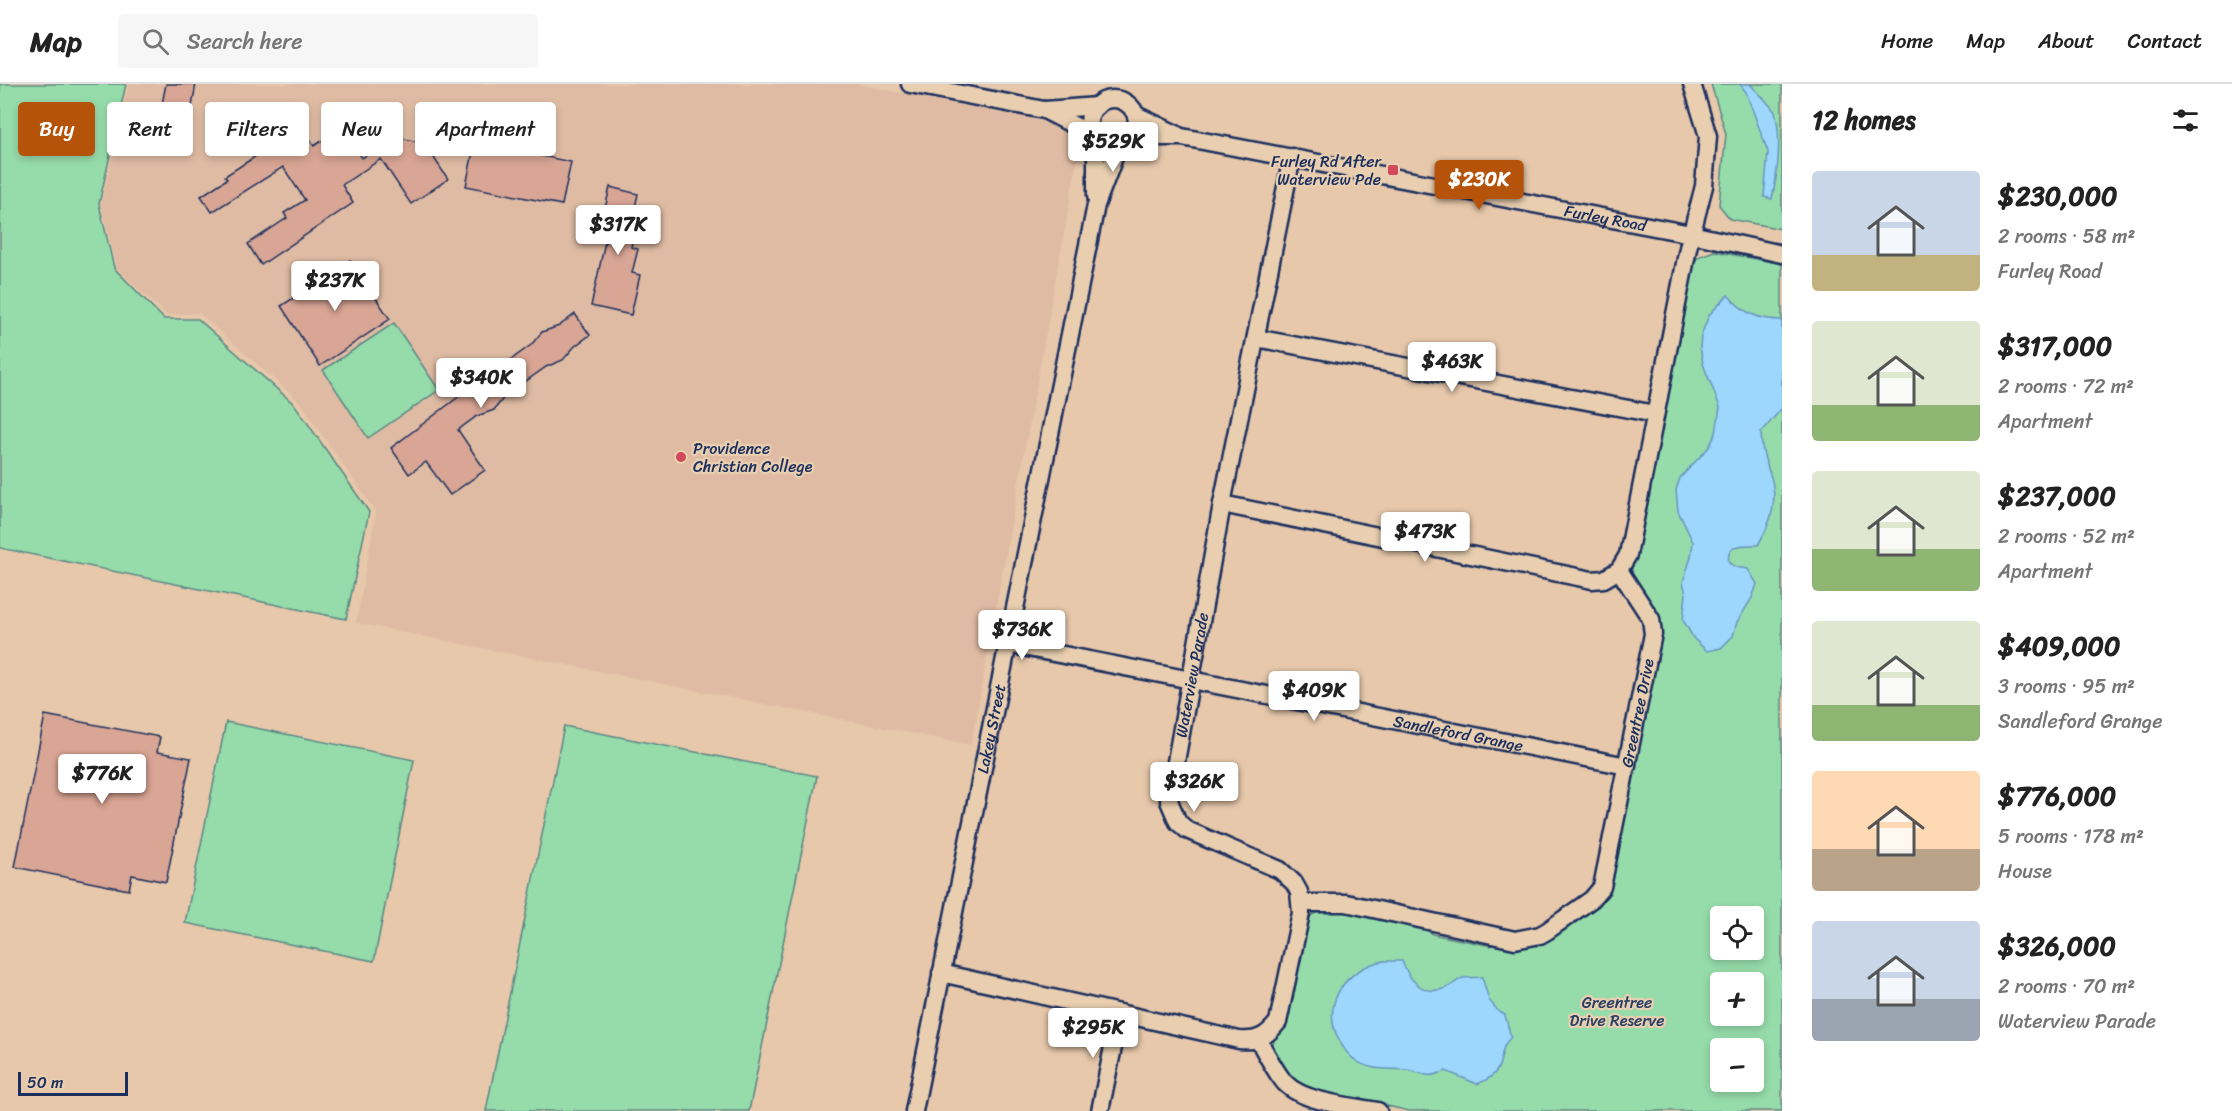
<!DOCTYPE html>
<html lang="en">
<head>
<meta charset="utf-8">
<style>
  body { margin:0; font-family:Sriracha,sans-serif; background:#f6f6f6; color:#222; height:100vh; display:flex; flex-direction:column; font-size:22px; white-space:nowrap }
  * { box-sizing:border-box; margin:0 }
  p { font-size:20px; color:#767676 }
  .icon { flex:none; width:33px; height:33px; fill:none; stroke:currentColor; stroke-width:2; stroke-linecap:round; stroke-linejoin:round }
  .map { position:relative; flex:1; overflow:hidden }
  .details { display:flex; flex-direction:column; background:#fff; width:450px }
  .details>* { flex:none }
  .hud { position:absolute; left:18px; top:18px; width:570px; height:54px; display:flex; gap:12px }
  .buttons { position:absolute; left:1710px; top:822px; display:grid; gap:12px }
  .buttons a { display:grid; place-items:center; width:54px; height:54px; border-radius:6px; background:#fff; box-shadow:0 3px 9px #0003; font-size:30px }
  .scale { position:absolute; left:18px; bottom:15px; width:110px; box-sizing:border-box; padding-left:6px; border:3px solid #1b2f5e; border-top:0; font-size:16px; line-height:21px; white-space:nowrap; color:#1b2f5e; -webkit-text-stroke:4px #e9cfb0; paint-order:stroke }
  .price { position:absolute; translate:-50% -51px; padding:0 14px; border-radius:6px; background:#fff; color:#222; font-size:20px; line-height:39px; filter:drop-shadow(0 2px 3px #0008) }
  .price::after { content:''; position:absolute; left:50%; top:36px; width:18px; height:14px; margin-left:-9px; background:inherit; clip-path:polygon(0 0,100% 0,50% 100%) }
  .price.on { background:#b45309; color:#fff }
  ul { padding:0; list-style:none }
  li { display:flex; align-items:center; gap:18px; height:150px; padding:0 30px }
  li span { display:grid; place-items:center; flex:none; width:168px; height:120px; border-radius:6px; color:#555 }
  li>.icon { margin-inline-start:auto }
  span .icon { width:72px; height:72px; fill:#fffc; stroke-width:1 }
  li b { font-size:26px }
  h2 { display:flex; justify-content:space-between; align-items:center; height:72px; padding:0 30px; font-size:26px }
  .tag { padding:0 21px; border-radius:6px; background:#fff; box-shadow:0 3px 9px #0003; font-size:21px; line-height:54px }
  .tag.on { background:#b45309; color:#fff }
  header { display:flex; align-items:center; gap:36px; box-sizing:border-box; height:84px; padding:0 30px; background:#fff; border-bottom:2px solid #e0e0e0 }
  header strong { font-size:28px }
  nav { display:flex; gap:33px; margin-inline-start:auto; font-size:21px }
  .search { width:420px; height:54px; background:#f6f6f6; display:flex; align-items:center; gap:15px; box-sizing:border-box; padding:0 21px; border-radius:6px; color:#767676; font-size:22px }
  main { display:flex; flex:1; min-height:0 }
  .map>svg:first-child { display:block }
</style>
</head>
<body>
<header>
<strong>Map</strong>
<div class="search"><svg class="icon" aria-label="search" viewBox="0 0 24 24"><circle cx="10" cy="10" r="6"/><path d="M15 15l6 6"/></svg>Search here</div>
<nav><a>Home</a><a>Map</a><a>About</a><a>Contact</a></nav>
</header>
<main>
<div class="map">
<svg width="1782" height="1027" viewBox="0 0 1782 1027">
  <rect width="100%" height="100%" fill="#e7c8ab"/>
  <filter id="ink" filterUnits="userSpaceOnUse"><feTurbulence type="fractalNoise" baseFrequency=".0167" numOctaves="2"/><feDisplacementMap in="SourceGraphic" scale="12" xChannelSelector="R" yChannelSelector="G"/><feConvolveMatrix kernelMatrix="1 2 1 2 8 2 1 2 1" color-interpolation-filters="sRGB"/></filter>
  <g filter="url(#ink)">
    <polygon fill="#dfbba3" points="129,0 857,0 1083,45 971,661 356,539 376,428 299,317 199,229 167,231 116,184 101,120"/>
    <g fill="#96dcaa" stroke="#588684" stroke-width="1.5" fill-rule="evenodd">
      <polygon points="0,0 126,0 99,120 114,184 164,235 198,235 295,321 369,428 346,535 0,464"/>
      <polygon points="1711,0 1782,0 1782,145 1730,135 1719,121 1726,50"/>
      <path d="M 1714,167 L 1782,180 L 1782,1027 L 1409,1027 L 1302,1002 L 1285,987 L 1273,969 L 1273,961 L 1306,836 C 1314,828 1321,826 1333,824 L 1425,843 L 1432,850 L 1491,862 L 1496,857 L 1513,861 L 1597,819 L 1659,548 L 1632,492 L 1632,478 L 1693,180 L 1698,173 ZM 1720,832 L 1754,832 L 1754,866 L 1720,866 ZM 1720,898 L 1754,898 L 1754,932 L 1720,932 ZM 1720,964 L 1754,964 L 1754,998 L 1720,998 Z"/>
      <polygon points="394,239 439,306 368,354 323,286"/>
      <polygon points="226,638 414,676 374,877 185,839"/>
      <polygon points="564,642 817,692 749,1027 486,1027"/>
    </g>
    <g fill="#9dd7fd" stroke="#6994bd" stroke-width="1.5">
      <path d="M 1740,0 L 1750,0 C 1758,9 1768,18 1775,28 C 1782,53 1778,89 1772,115 L 1764,113 L 1768,68 L 1746,8 Z"/>
      <path d="M 1728,211 C 1743,229 1759,236 1782,236 L 1782,324 L 1761,349 C 1761,365 1765,376 1770,390 C 1779,416 1771,439 1758,461 C 1743,461 1725,459 1729,479 L 1736,483 L 1748,485 L 1757,500 L 1752,514 L 1737,538 L 1733,552 L 1721,564 L 1707,567 L 1694,555 L 1683,536 L 1686,510 L 1683,498 L 1691,473 L 1693,458 L 1678,427 L 1676,406 L 1680,394 L 1709,363 L 1716,349 L 1720,323 L 1703,280 L 1700,263 L 1701,252 L 1709,231 Z"/>
      <path d="M 1384,877 L 1402,877 C 1409,896 1423,913 1446,904 C 1452,902 1457,896 1463,894 C 1468,893 1476,894 1482,893 L 1489,916 L 1498,927 L 1505,931 L 1511,953 C 1493,969 1512,987 1477,1000 L 1446,987 C 1424,996 1428,989 1407,986 C 1388,984 1372,988 1355,976 C 1347,971 1342,962 1338,954 C 1320,918 1348,883 1384,877 Z"/>
    </g>
    <g fill="#d9a594" stroke="#1b2f5e" stroke-width="1.5">
      <polygon points="166,0 196,0 189,39 184,38 183,40 159,35"/>
      <polygon points="298,38 314,62 342,43 362,74 395,53 424,59 448,95 411,120 381,75 342,101 353,119 261,181 248,160 287,134 284,129 305,116 283,83 212,128 201,112 227,95 225,92 270,63 267,58"/>
      <polygon points="475,58 571,78 562,121 466,102"/>
      <polygon points="610,103 638,110 628,154 633,155 631,163 638,165 632,189 640,191 631,231 591,222 610,135 603,133"/>
      <polygon points="350,176 390,235 320,282 281,222 303,208 299,202 325,186 328,191"/>
      <polygon points="575,230 590,251 575,262 563,276 546,283 505,312 494,326 477,332 458,346 485,386 450,411 426,378 409,390 391,364 461,311 473,297 490,291 531,261 542,248 559,242"/>
      <polygon points="45,631 160,653 157,668 191,674 166,798 132,791 129,806 15,783"/>
    </g>
    <g fill="none" stroke-linecap="round" stroke-linejoin="round">
      <defs>
        <g id="minor">
          <polyline points="910,0 1044,26 1091,50"/>
          <circle cx="1113" cy="39" r="24"/>
          <polyline points="1045,26 1097,22"/>
          <polyline points="1136,31 1176,50"/>
          <path id="s1" d="M 1133,53 L 1182,53 L 1691,150 L 1782,170"/>
          <polyline points="1096,56 1096,112"/>
          <polyline points="1256,254 1655,330"/>
          <polyline points="1222,420 1592,496 1604,495 1619,486"/>
          <path id="s2" d="M 1008,560 L 1627,682"/>
          <path id="s3" d="M 1301,819 L 1346,819 L 1515,856 L 1540,851 L 1547,847 L 1592,815 L 1602,803 L 1653,550 L 1651,535 L 1619,486 L 1628,471 L 1688,164 L 1704,102 L 1708,52 L 1692,0"/>
          <path id="s4" d="M 941,889 L 1239,956 C 1258,958 1267,952 1278,938 L 1301,829 L 1299,808 L 1294,799 L 1280,786 L 1187,746 L 1178,738 L 1169,717 L 1222,420 L 1292,73"/>
          <path d="M 1258,955 C 1266,969 1274,986 1285,999 C 1304,1019 1352,1022 1378,1027"/>
          <path id="s5" d="M 914,1027 L 1096,121 L 1118,63"/>
          <polyline points="1100,1027 1120,929"/>
        </g>
      </defs>
      <use href="#minor" stroke="#1b2f5e" stroke-width="21"/>
      <use href="#minor" stroke="#e9cfb0" stroke-width="16"/>
    </g>
  </g>
  <g fill="#d1495b" stroke="#e9cfb0" stroke-width="2">
    <rect x="1387" y="80" width="12" height="12" rx="3"/>
    <circle cx="681" cy="373" r="6"/>
  </g>
  <g text-anchor="middle" dominant-baseline="central" stroke-width="4.5" stroke-linejoin="round" paint-order="stroke">
    <g font-size="16" fill="#1b2f5e" stroke="#e9cfb0" text-anchor="end">
      <text x="1381" y="77">Furley Rd After<tspan x="1381" dy="18">Waterview Pde</tspan></text>
      <text x="693" y="364" text-anchor="start">Providence<tspan x="693" dy="18">Christian College</tspan></text>
    </g>
    <g font-size="16" fill="#1b2f5e" stroke="#e9cfb0">
      <text stroke="none"><textPath href="#s1" startOffset="480">Furley Road</textPath></text>
      <text stroke="none"><textPath href="#s4" startOffset="777">Waterview Parade</textPath></text>
      <text stroke="none"><textPath href="#s3" startOffset="500">Greentree Drive</textPath></text>
      <text stroke="none"><textPath href="#s5" startOffset="390">Lakey Street</textPath></text>
      <text stroke="none"><textPath href="#s2" startOffset="459">Sandleford Grange</textPath></text>
    </g>
    <g font-size="16" fill="#274066" stroke="#e9cfb0">
      <text x="1617" y="918">Greentree<tspan x="1617" dy="18">Drive Reserve</tspan></text>
    </g>
  </g>
</svg>
<div class="buttons">
<a><svg class="icon" aria-label="locate" viewBox="0 0 24 24"><circle cx="12" cy="12" r="6"/><path d="M12 2v4M12 18v4M2 12h4M18 12h4"/></svg></a>
<a>+</a>
<a>−</a>
</div>
<div class="scale">50 m</div>
<b class="price" style="left:1113px;top:89px">$529K</b>
<b class="price on" style="left:1479px;top:127px">$230K</b>
<b class="price" style="left:618px;top:172px">$317K</b>
<b class="price" style="left:335px;top:228px">$237K</b>
<b class="price" style="left:1452px;top:309px">$463K</b>
<b class="price" style="left:481px;top:325px">$340K</b>
<b class="price" style="left:1425px;top:479px">$473K</b>
<b class="price" style="left:1022px;top:577px">$736K</b>
<b class="price" style="left:1314px;top:638px">$409K</b>
<b class="price" style="left:102px;top:721px">$776K</b>
<b class="price" style="left:1194px;top:729px">$326K</b>
<b class="price" style="left:1093px;top:975px">$295K</b>
<div class="hud">
<a class="tag on">Buy</a>
<a class="tag">Rent</a>
<a class="tag">Filters</a>
<a class="tag">New</a>
<a class="tag">Apartment</a>
</div>
</div>
<section class="details">
<h2>12 homes<svg class="icon" aria-label="filters" viewBox="0 0 24 24"><path d="M4 7h16M4 17h16"/><circle cx="9" cy="7" r="2"/><circle cx="15" cy="17" r="2"/></svg></h2>
<ul>
<li><span style="background:linear-gradient(#c9d6e8 70%,#c2b280 0)"><svg class="icon" aria-label="home" viewBox="0 0 24 24"><path d="M3 11l9-7 9 7M6 9v11h12V9"/></svg></span><div><b>$230,000</b><p>2 rooms · 58 m²</p><p>Furley Road</p></div></li>
<li><span style="background:linear-gradient(#dfe7d0 70%,#8fb573 0)"><svg class="icon" aria-label="home" viewBox="0 0 24 24"><path d="M3 11l9-7 9 7M6 9v11h12V9"/></svg></span><div><b>$317,000</b><p>2 rooms · 72 m²</p><p>Apartment</p></div></li>
<li><span style="background:linear-gradient(#dfe7d0 65%,#8fb573 0)"><svg class="icon" aria-label="home" viewBox="0 0 24 24"><path d="M3 11l9-7 9 7M6 9v11h12V9"/></svg></span><div><b>$237,000</b><p>2 rooms · 52 m²</p><p>Apartment</p></div></li>
<li><span style="background:linear-gradient(#dfe7d0 70%,#8fb573 0)"><svg class="icon" aria-label="home" viewBox="0 0 24 24"><path d="M3 11l9-7 9 7M6 9v11h12V9"/></svg></span><div><b>$409,000</b><p>3 rooms · 95 m²</p><p>Sandleford Grange</p></div></li>
<li><span style="background:linear-gradient(#ffd9b3 65%,#b9a48a 0)"><svg class="icon" aria-label="home" viewBox="0 0 24 24"><path d="M3 11l9-7 9 7M6 9v11h12V9"/></svg></span><div><b>$776,000</b><p>5 rooms · 178 m²</p><p>House</p></div></li>
<li><span style="background:linear-gradient(#c9d6e8 65%,#9aa5b1 0)"><svg class="icon" aria-label="home" viewBox="0 0 24 24"><path d="M3 11l9-7 9 7M6 9v11h12V9"/></svg></span><div><b>$326,000</b><p>2 rooms · 70 m²</p><p>Waterview Parade</p></div></li>
</ul>
</section>
</main>
</body>
</html>
